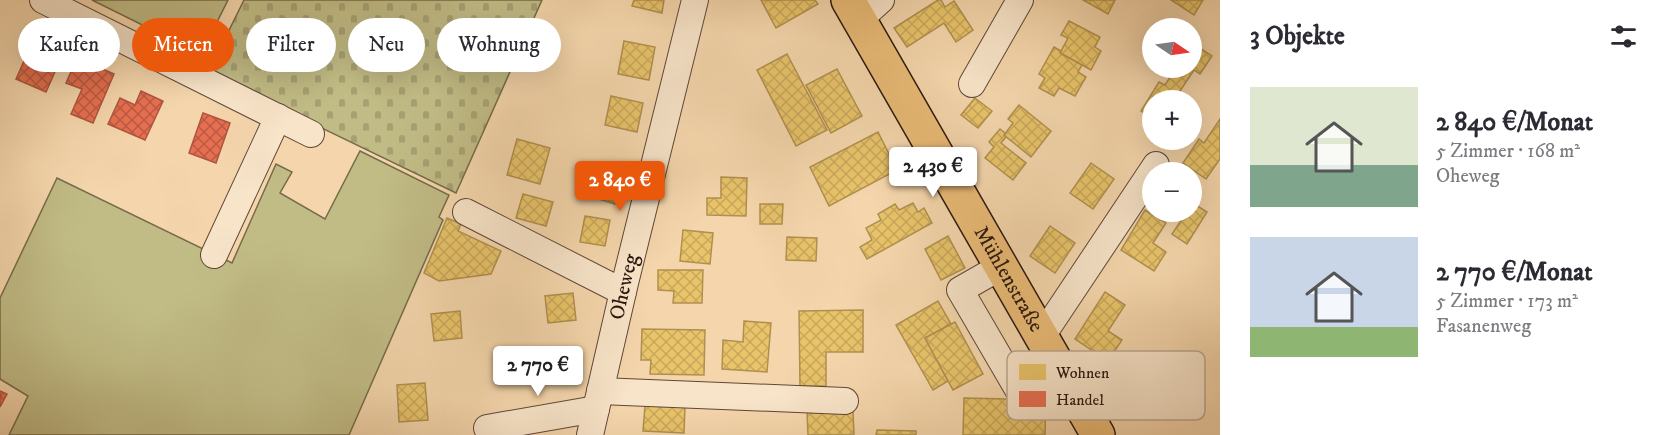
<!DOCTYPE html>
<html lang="de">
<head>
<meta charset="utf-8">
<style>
  body { margin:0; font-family:"IM FELL DW Pica",serif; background:#f7f7f7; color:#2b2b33; height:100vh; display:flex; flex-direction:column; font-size:22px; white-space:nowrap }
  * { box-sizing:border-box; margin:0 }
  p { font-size:20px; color:#7c7c81 }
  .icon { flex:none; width:33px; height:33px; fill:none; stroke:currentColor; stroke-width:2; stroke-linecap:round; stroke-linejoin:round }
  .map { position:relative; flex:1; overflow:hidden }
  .sheet { display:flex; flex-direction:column; background:#fff; width:450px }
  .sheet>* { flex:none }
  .guide { position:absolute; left:18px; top:18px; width:570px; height:54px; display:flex; gap:12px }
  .needle { width:39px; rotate:103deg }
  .controls { position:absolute; left:1142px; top:18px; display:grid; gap:12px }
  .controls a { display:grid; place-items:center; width:60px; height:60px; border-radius:50%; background:#fff; box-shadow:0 6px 24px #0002; font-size:30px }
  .price { position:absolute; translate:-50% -51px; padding:0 14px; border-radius:6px; background:#fff; color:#222; font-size:20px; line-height:39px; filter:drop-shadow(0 2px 3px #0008) }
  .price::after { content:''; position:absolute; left:50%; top:36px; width:18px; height:14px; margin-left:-9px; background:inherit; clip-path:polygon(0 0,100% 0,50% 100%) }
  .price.active { background:#ea580c; color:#fff }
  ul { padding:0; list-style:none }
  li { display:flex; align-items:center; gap:18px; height:150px; padding:0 30px }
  li span { display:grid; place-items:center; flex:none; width:168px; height:120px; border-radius:0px; color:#555 }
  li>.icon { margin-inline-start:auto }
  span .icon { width:72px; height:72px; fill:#fffc; stroke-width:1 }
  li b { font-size:26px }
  h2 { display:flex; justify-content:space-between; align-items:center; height:72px; padding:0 30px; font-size:26px }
  .chip { padding:0 21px; border-radius:27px; background:#fff; box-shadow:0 6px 24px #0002; font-size:21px; line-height:54px }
  .chip.active { background:#ea580c; color:#fff }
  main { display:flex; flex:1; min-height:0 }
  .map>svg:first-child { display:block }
</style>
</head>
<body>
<main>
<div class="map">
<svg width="1220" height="435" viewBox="0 0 1220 435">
  <defs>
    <pattern id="cemetery-stones" width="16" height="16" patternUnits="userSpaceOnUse" patternTransform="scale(1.5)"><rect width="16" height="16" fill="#c1bc86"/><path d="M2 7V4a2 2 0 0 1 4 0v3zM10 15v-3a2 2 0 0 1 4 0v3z" fill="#a6a173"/></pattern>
    <pattern id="homes-cross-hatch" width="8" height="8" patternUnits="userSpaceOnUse" patternTransform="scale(1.5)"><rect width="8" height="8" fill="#e9c46a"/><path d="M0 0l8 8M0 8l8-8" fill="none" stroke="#c8a85b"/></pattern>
    <pattern id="shops-cross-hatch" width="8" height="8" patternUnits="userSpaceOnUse" patternTransform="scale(1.5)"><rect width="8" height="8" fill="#e76f51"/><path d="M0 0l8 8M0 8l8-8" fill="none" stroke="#bb5a42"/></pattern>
  </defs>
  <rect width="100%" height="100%" fill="#f5d6ac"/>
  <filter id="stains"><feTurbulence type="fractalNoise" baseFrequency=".00333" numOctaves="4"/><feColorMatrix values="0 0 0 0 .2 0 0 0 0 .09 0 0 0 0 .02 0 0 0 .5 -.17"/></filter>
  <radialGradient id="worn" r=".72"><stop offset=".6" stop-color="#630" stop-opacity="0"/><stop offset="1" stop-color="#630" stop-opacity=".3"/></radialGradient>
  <g fill="#c1bc86" stroke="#766a4b" stroke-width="1.5">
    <polygon points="92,0 228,0 201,54"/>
    <polygon points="360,151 449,195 439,217 443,220 349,435 9,435 28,396 0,379 0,298 57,178 232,263 276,164 292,172 280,193 325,219"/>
  </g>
  <polygon fill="url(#cemetery-stones)" stroke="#766a4b" stroke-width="1.5" points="244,0 542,0 456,193 208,73"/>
  <g fill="url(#homes-cross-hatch)" stroke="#b0904f" stroke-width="1.5">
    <polygon points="634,0 664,0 662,13 632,6"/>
    <polygon points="761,0 815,0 818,4 776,28"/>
    <polygon points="938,0 941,0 945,7 954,1 973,30 956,42 944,23 907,47 894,28"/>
    <polygon points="1083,0 1115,0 1108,14"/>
    <polygon points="1171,0 1203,0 1194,15"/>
    <polygon points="1069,21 1100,37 1095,47 1101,51 1091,70 1060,53 1068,38 1061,35"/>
    <polygon points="624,41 655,47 649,80 618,74"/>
    <polygon points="1191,42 1212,56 1200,74 1194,70 1174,100 1152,100 1152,118 1141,111 1159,82 1165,85 1176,68 1191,68"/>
    <polygon points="1054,47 1061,51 1060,53 1082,65 1078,72 1086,77 1075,96 1059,88 1054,96 1039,88 1045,78 1039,74"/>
    <polygon points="787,54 827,130 796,146 757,70"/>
    <polygon points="837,69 862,116 831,133 806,85"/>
    <polygon points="611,96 643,103 637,132 605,125"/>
    <polygon points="975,98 992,111 978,128 961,115"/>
    <polygon points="1019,105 1051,131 1031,157 1004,135 1013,123 1008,119"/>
    <polygon points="1220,119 1220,159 1206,179 1183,163 1199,139 1204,143"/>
    <polygon points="1000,129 1005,133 1004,135 1006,137 1001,143 1026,163 1013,180 985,158 994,147 989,142"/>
    <polygon points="878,132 897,170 829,206 810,167"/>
    <polygon points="517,139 550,148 540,184 507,175"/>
    <polygon points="1091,163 1114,179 1093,209 1070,193"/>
    <polygon points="601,168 624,175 615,204 592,197"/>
    <polygon points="721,177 747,178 746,216 707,215 707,198 721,198"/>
    <polygon points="523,194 553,202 546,226 516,218"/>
    <polygon points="1191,202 1207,212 1187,244 1172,234 1186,213 1183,212 1191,212"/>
    <polygon points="913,203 918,212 924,208 932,223 867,259 860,247 872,240 866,228 881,220 878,214 895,204 899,210"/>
    <polygon points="760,204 783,204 782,224 760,224"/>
    <polygon points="1145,210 1166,223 1153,243 1166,252 1154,271 1121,250"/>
    <polygon points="585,216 610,220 605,246 580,242"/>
    <polygon points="447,218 461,224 458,231 501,251 491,274 439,281 424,273"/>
    <polygon points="1050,226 1075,243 1055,273 1030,256"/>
    <polygon points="683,230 713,233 710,264 680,261"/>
    <polygon points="948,236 965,268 941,280 925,249"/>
    <polygon points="787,237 817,238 816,261 786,260"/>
    <polygon points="658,270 703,270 702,303 673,303 674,291 658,290"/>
    <polygon points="1105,292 1125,305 1108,331 1122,340 1108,361 1075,339"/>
    <polygon points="573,293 576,320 548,323 545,296"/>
    <polygon points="938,301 951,324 925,338 948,381 933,390 896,325"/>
    <polygon points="863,310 863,352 826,352 826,386 800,386 799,311"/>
    <polygon points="460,311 462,338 434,341 431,314"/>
    <polygon points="744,321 771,323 767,372 722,369 723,340 743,342"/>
    <polygon points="955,322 983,374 953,390 925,338"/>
    <polygon points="642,329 705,330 704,375 650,374 651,360 641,360"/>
    <polygon points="564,360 567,381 534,386 531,365"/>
    <polygon points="425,383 428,420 399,422 397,385"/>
    <polygon points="964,398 1046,400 1045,435 963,435"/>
    <polygon points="645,405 685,406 684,433 643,431"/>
    <polygon points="807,411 853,412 854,435 808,435"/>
    <polygon points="877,430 916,431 916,435 876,435"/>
  </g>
  <g fill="url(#shops-cross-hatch)" stroke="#af553e" stroke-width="1.5">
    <polygon points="36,34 66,47 46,92 16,79"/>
    <polygon points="77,58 114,74 93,123 71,114 82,89 66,83"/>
    <polygon points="141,91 163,101 145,140 108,124 120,98 135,105"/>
    <polygon points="203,113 230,123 216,163 189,153"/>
    <polygon points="0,391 7,394 0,407"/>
  </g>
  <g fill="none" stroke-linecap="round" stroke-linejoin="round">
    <defs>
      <g id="minor">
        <polyline points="43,0 311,134"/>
        <polyline points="857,17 870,10 881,0"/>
        <polyline points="972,84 1020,0"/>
        <polyline points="466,212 623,292"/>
        <polyline points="214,255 278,117"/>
        <polyline points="1002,266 960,290 1020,393 1064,396 1073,390"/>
        <polyline points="1042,336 1156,165"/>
        <polyline points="600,391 845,401"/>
        <polyline points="487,428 596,409"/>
        <path id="s1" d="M 590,435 L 625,283 L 695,0"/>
      </g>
      <g id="major">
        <path id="s2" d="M 848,0 L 1098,435"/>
      </g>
    </defs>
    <use href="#minor" stroke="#5e4737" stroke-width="28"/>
    <use href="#major" stroke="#2b1710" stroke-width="36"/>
    <use href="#minor" stroke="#f8e4c9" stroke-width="26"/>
    <use href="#major" stroke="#eabb76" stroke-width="33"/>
  </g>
  <g text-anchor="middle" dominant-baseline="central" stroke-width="6" stroke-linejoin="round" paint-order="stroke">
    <g font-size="21" fill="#2b1710" stroke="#f8e4c9">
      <text stroke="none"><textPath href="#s2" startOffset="322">Mühlenstraße</textPath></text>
      <text stroke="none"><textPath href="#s1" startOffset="152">Oheweg</textPath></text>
    </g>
  </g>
  <rect x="1007" y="351" width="198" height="69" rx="9" fill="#f8e4c9" stroke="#baa692" stroke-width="1.5"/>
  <rect x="1019" y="364" width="27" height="16" fill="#e9c46a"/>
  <rect x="1019" y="391" width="27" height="16" fill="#e76f51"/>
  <g font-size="16" fill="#2b1710">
    <text x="1056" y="378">Wohnen</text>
    <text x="1056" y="405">Handel</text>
  </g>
  <rect width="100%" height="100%" filter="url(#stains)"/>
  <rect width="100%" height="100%" fill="url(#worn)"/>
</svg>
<div class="controls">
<a><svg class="needle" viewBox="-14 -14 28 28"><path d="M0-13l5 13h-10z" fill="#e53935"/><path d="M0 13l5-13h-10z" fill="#7c7c81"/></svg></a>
<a>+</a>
<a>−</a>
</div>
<b class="price" style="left:933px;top:198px">2 430 €</b>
<b class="price active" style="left:620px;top:212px">2 840 €</b>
<b class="price" style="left:538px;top:397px">2 770 €</b>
<div class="guide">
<a class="chip">Kaufen</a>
<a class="chip active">Mieten</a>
<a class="chip">Filter</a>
<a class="chip">Neu</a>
<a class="chip">Wohnung</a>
</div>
</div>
<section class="sheet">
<h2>3 Objekte<svg class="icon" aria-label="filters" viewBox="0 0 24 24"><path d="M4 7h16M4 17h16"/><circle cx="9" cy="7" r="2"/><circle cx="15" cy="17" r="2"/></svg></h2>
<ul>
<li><span style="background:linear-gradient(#dfe7d0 65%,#7fa58c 0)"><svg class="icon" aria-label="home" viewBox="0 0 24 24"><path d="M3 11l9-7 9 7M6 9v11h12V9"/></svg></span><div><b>2 840 €/Monat</b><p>5 Zimmer · 168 m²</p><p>Oheweg</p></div></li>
<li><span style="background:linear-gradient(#c9d6e8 75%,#8fb573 0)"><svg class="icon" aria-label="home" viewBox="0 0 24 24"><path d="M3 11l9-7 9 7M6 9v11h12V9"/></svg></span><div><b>2 770 €/Monat</b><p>5 Zimmer · 173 m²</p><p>Fasanenweg</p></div></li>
</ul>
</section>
</main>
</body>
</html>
